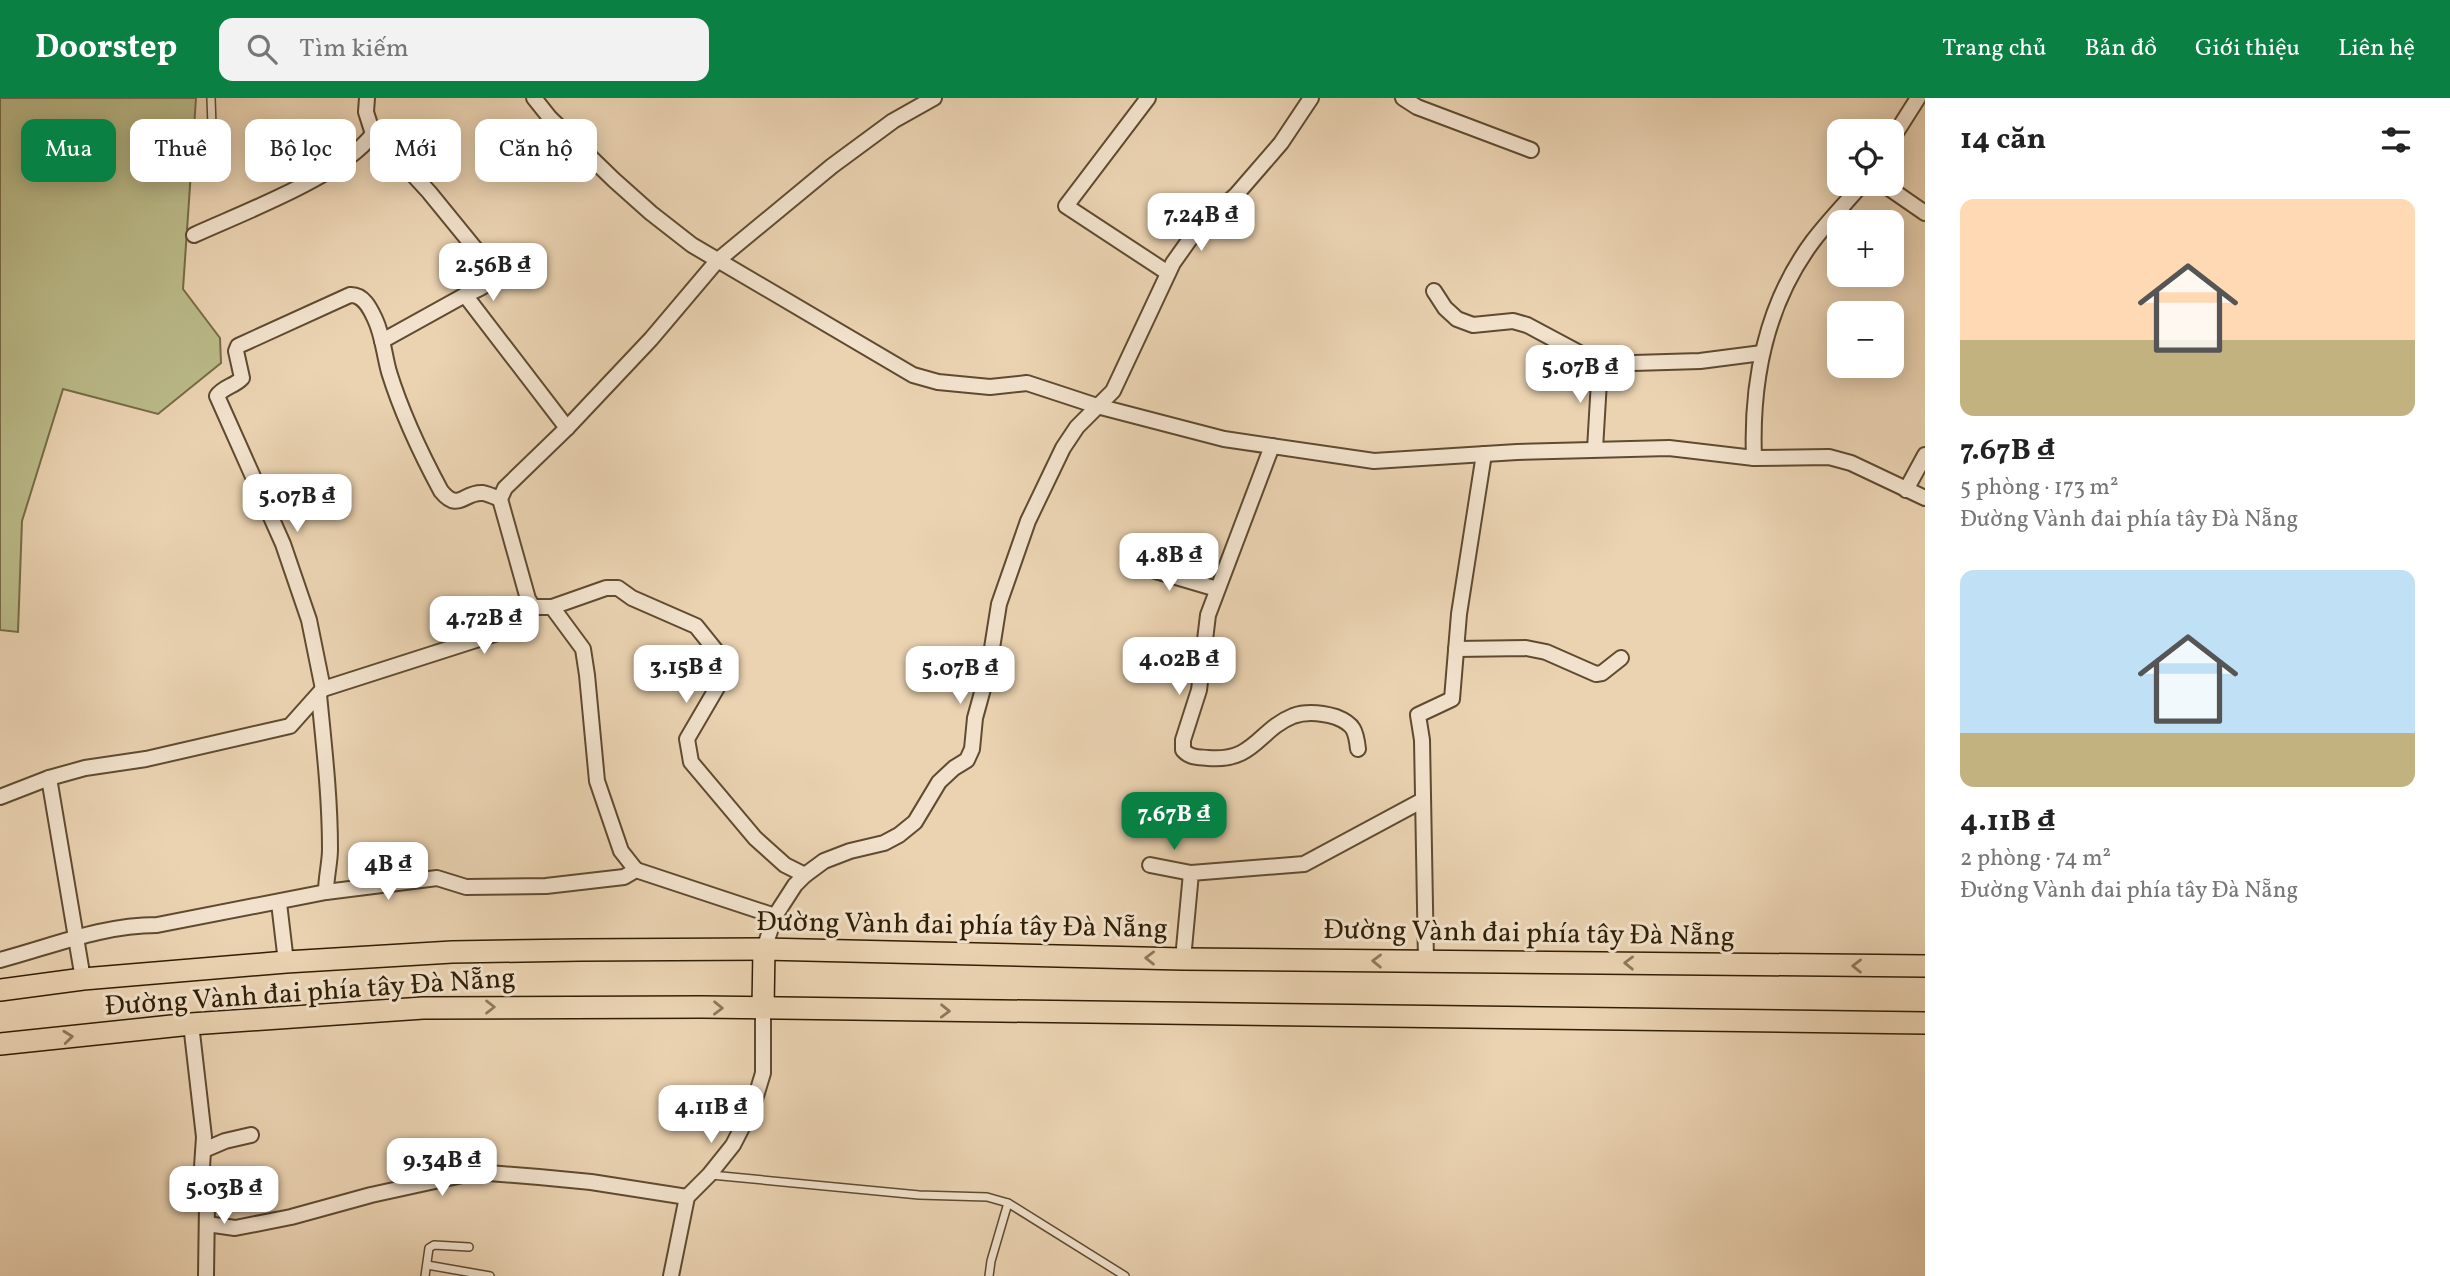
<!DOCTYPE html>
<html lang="vi">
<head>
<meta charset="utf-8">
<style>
  body { margin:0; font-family:Vollkorn,serif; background:#f2f2f2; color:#222; height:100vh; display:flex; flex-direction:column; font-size:26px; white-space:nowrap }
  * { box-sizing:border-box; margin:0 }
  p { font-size:23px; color:#767676 }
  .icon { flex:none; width:38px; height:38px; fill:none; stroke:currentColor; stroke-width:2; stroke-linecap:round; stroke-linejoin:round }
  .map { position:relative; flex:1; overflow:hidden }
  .drawer { display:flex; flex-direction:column; background:#fff; width:525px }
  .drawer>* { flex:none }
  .top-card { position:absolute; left:21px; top:21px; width:665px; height:63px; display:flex; gap:14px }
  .tools { position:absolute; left:1827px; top:21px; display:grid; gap:14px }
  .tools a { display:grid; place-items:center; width:77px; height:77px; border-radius:14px; background:#fff; box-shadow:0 4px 18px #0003; font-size:35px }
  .price { position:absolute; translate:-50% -60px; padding:0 16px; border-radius:14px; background:#fff; color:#222; font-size:23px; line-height:46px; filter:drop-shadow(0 2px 4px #0008) }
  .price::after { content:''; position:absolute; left:50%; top:42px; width:21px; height:16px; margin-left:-10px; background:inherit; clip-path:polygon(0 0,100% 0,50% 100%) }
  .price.current { background:#0b8043; color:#fff }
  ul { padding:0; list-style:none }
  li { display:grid; align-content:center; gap:14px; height:371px; padding:0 35px }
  li span { display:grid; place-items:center; height:217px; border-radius:14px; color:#555 }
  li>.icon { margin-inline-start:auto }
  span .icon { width:126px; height:126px; fill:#fffc; stroke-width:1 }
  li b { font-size:30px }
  h2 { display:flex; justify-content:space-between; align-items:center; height:84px; padding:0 35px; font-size:30px }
  .chip { padding:0 24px; border-radius:14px; background:#fff; box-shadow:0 4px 18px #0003; font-size:24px; line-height:63px }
  .chip.current { background:#0b8043; color:#fff }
  header { display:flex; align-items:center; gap:42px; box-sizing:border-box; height:98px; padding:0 35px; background:#0b8043; color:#fff }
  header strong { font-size:33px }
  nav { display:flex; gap:38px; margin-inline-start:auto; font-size:24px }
  .search { width:490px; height:63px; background:#f2f2f2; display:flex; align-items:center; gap:18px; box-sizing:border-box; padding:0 24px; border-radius:14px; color:#767676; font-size:26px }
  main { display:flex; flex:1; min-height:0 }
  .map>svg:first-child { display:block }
</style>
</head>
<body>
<header>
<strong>Doorstep</strong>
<div class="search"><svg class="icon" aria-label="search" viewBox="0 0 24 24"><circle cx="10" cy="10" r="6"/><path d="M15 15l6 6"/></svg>Tìm kiếm</div>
<nav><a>Trang chủ</a><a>Bản đồ</a><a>Giới thiệu</a><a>Liên hệ</a></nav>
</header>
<main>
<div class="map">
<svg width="1925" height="1178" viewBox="0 0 1925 1178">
  <rect width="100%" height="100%" fill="#ebd3b2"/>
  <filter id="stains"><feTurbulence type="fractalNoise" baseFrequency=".00286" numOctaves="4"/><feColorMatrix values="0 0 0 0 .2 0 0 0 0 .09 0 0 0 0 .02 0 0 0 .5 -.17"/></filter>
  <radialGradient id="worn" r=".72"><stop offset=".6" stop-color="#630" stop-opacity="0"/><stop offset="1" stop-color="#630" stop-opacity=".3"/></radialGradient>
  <polygon fill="#bbbb89" stroke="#766c46" stroke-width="2" points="0,0 196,0 183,191 220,240 221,265 158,316 63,291 22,423 18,534 0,532"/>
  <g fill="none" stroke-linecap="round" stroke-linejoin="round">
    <defs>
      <g id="service">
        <polyline points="211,0 212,28"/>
        <polyline points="711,1077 919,1097 987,1099 1008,1105 1125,1178"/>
        <polyline points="427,1167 490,1178"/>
        <polyline points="425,1178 429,1150 434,1147 469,1149"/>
        <polyline points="989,1178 991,1163 1008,1105"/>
      </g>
      <g id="minor">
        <path d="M 367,0 L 366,14 L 373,36 L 395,57 L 429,94 L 491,170 C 495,187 478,191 465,197"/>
        <polyline points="534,0 550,20 614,82 651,115 692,147 913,277 938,284 990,289 1027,285 1097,308 1224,341 1374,363 1517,354 1669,350 1754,360 1829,359 1851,365 1925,400"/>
        <polyline points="1148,0 1066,108 1168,175"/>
        <polyline points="1403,0 1417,9 1531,52"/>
        <polyline points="1892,41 1918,0"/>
        <polyline points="1883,86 1925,115"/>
        <path d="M 194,137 C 244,114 340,79 373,36"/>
        <polyline points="1434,193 1445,210 1457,221 1473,227 1513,223 1527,227 1600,266 1700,263 1762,255"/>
        <polyline points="382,243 465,197 567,330"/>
        <path d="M 1272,348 L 1208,517 L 1199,592 L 1183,642 L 1183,652 C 1190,660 1198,659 1208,660 C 1255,664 1258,632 1293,618 C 1307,613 1322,615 1336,619 C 1354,626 1356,633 1358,651"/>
        <polyline points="1595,351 1600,266"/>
        <path d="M 1754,360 C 1751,284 1766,206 1813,143 C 1828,123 1846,105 1862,86"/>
        <polyline points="1906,392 1925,357"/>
        <polyline points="1132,466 1217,491"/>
        <polyline points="533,509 552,509 606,490 618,490 632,500 696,528 729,569 687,641 691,664 755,740 785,767 805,777"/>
        <polyline points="552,509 583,551 587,577 597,683 621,753 636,772"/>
        <polyline points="1456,551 1526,550 1546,554 1596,576 1602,575 1621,560"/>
        <path d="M 323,591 L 309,522 L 283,446 L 217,298 C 223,289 235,288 242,280 L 236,253 L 238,248 L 350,197 C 363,196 370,210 375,221 C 383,238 384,256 389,274 C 402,316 420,354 441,393 C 459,415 464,393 483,395 C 488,396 495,399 500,401"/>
        <path d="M 319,597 C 324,648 330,699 330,751 C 330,765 326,779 326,794"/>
        <polyline points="49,680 83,881"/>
        <polyline points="0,699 49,680 85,670 146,661 290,628 323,591 504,533 533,509 528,501 500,401 505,390 567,330 651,241 717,163 832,68 893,23 934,0"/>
        <polyline points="1150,767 1191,775"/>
        <polyline points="279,805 286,864"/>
        <polyline points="764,851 775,818 795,787 805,777 824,763 850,753 884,745 899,737 915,724 939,684 954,670 967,662 972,651 975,620 989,569 999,506 1028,423 1063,350 1077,329 1113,293 1173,165 1195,134 1236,97 1281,45 1311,0"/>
        <polyline points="1183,861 1191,775 1304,766 1423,702"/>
        <path d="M 0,862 C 53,848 102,827 157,827 L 326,794 L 437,780 L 466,789 L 546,788 L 624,779 L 636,772 L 775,818"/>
        <polyline points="1426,863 1422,642 1418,617 1452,601 1459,516 1484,356"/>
        <polyline points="191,926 204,1039 201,1084 207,1106 206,1178"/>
        <polyline points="204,1052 225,1043 251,1037"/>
        <polyline points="207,1126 235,1130 291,1119 371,1097 467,1076 489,1075 539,1079 591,1084 687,1099"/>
        <polyline points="671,1178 687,1099 709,1077 733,1047 753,1008 763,975 763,910"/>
      </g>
      <g id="primary">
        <polyline points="0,892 83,881 286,864 452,854 580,852 764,851 1183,861 1925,868"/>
        <polyline points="763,910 764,851"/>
        <polyline points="0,946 191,926 423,910 702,909 1925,925"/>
      </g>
    </defs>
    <use href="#service" stroke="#5f4b30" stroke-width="10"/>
    <use href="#minor" stroke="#5f4b30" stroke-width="18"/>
    <use href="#primary" stroke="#301e04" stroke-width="24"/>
    <use href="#service" stroke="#f2e2cd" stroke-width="7"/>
    <use href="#minor" stroke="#f2e2cd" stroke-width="14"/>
    <use href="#primary" stroke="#ebd3b2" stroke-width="21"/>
  </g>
  <defs><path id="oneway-chevron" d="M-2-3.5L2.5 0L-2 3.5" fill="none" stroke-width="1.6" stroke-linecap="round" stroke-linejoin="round" transform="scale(1.75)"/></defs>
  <g stroke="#8e785b">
    <use href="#oneway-chevron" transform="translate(1150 860) rotate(-179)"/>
    <use href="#oneway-chevron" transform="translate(1377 863) rotate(-179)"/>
    <use href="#oneway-chevron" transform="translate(1629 865) rotate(-179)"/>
    <use href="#oneway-chevron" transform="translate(1857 868) rotate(-179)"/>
    <use href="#oneway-chevron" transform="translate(490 909)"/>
    <use href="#oneway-chevron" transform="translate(718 910) rotate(1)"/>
    <use href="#oneway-chevron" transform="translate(945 913) rotate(1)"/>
    <use href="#oneway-chevron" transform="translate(68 939) rotate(-6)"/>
  </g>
  <g text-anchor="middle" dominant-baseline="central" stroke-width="6" stroke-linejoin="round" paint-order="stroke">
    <g font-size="28" fill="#301e04" stroke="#f2e2cd">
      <text transform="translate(962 828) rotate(1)">Đường Vành đai phía tây Đà Nẵng</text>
      <text transform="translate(1529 836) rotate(1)">Đường Vành đai phía tây Đà Nẵng</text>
      <text transform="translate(310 895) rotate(-4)">Đường Vành đai phía tây Đà Nẵng</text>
    </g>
  </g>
  <rect width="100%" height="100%" filter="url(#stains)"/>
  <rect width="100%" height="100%" fill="url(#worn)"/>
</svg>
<div class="tools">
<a><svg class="icon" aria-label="locate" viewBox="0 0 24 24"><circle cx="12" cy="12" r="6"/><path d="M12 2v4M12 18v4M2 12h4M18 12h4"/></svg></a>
<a>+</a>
<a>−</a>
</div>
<b class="price" style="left:1201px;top:155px">7.24B ₫</b>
<b class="price" style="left:493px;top:205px">2.56B ₫</b>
<b class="price" style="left:1580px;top:307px">5.07B ₫</b>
<b class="price" style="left:297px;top:436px">5.07B ₫</b>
<b class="price" style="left:1169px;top:495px">4.8B ₫</b>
<b class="price" style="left:484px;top:558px">4.72B ₫</b>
<b class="price" style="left:1179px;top:599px">4.02B ₫</b>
<b class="price" style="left:686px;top:607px">3.15B ₫</b>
<b class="price" style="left:960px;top:608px">5.07B ₫</b>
<b class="price current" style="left:1174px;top:754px">7.67B ₫</b>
<b class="price" style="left:388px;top:804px">4B ₫</b>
<b class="price" style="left:711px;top:1047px">4.11B ₫</b>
<b class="price" style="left:442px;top:1100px">9.34B ₫</b>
<b class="price" style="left:224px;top:1128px">5.03B ₫</b>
<div class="top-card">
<a class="chip current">Mua</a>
<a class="chip">Thuê</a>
<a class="chip">Bộ lọc</a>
<a class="chip">Mới</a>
<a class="chip">Căn hộ</a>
</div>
</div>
<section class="drawer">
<h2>14 căn<svg class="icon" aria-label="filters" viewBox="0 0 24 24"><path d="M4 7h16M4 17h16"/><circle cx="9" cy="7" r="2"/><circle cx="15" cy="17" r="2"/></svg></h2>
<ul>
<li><span style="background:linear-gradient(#ffd9b3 65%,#c2b280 0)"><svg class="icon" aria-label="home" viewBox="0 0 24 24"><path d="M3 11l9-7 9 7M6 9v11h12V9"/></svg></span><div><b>7.67B ₫</b><p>5 phòng · 173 m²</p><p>Đường Vành đai phía tây Đà Nẵng</p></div></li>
<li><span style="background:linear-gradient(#bfe0f5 75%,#c2b280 0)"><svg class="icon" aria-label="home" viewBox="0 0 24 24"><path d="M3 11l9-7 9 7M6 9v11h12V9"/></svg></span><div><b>4.11B ₫</b><p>2 phòng · 74 m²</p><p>Đường Vành đai phía tây Đà Nẵng</p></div></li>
</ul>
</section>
</main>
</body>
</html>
